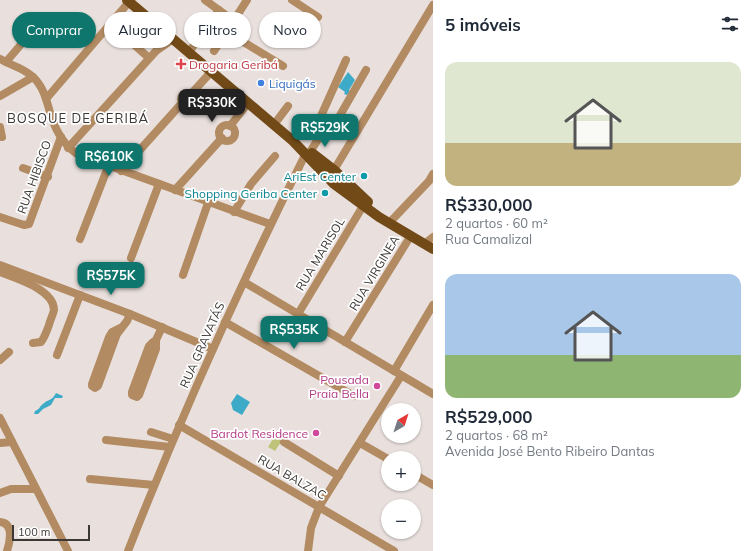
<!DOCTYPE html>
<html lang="pt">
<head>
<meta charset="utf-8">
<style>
  body { margin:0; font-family:Mulish,sans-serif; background:#f6f6f7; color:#1f2937; height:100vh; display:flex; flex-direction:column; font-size:15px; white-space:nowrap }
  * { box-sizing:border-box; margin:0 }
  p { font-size:13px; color:#747a83 }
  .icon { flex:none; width:22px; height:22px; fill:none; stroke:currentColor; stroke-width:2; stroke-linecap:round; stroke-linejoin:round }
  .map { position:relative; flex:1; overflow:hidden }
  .sheet { display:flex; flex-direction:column; background:#fff; width:320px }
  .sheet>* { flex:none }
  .top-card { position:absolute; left:12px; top:12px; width:361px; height:36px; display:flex; gap:8px }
  .needle { width:26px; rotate:39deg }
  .controls { position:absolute; left:381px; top:403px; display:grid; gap:8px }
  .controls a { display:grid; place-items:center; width:40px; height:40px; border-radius:50%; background:#fff; box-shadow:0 1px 3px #0004; font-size:20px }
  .scale { position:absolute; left:12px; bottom:10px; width:78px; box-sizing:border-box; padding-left:4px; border:2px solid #3a3735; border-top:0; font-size:11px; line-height:14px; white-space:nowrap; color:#3a3735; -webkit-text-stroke:3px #fff; paint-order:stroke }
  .price { position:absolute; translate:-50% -34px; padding:0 9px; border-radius:8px; background:#0f766e; color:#fff; font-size:13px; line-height:26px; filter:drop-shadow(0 1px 2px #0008) }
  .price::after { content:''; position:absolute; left:50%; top:24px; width:12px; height:9px; margin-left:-6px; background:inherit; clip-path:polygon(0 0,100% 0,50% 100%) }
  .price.on { background:#222; color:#fff }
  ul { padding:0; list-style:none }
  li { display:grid; align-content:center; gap:8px; height:212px; padding:0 12px }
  li span { display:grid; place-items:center; height:124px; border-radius:12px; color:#555 }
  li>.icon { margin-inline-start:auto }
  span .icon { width:72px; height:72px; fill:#fffc; stroke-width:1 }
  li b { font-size:17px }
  h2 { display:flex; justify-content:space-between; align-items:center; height:48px; padding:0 12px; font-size:17px }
  .tag { padding:0 14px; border-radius:18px; background:#fff; box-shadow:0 1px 3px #0004; font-size:14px; line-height:36px }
  .tag.on { background:#0f766e; color:#fff }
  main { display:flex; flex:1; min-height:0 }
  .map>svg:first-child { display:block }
</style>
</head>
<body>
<main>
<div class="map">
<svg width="433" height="551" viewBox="0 0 433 551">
  <rect width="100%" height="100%" fill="#e9e0dd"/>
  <polygon fill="#bdc47a" points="276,434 283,439 275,451 268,447"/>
  <g fill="#3dabc7">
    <polygon points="348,72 355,80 349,90 350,91 347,95 344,94 345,92 338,87"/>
    <path d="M 56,393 L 63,396 L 62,398 L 55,398 L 51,405 L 43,409 L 38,414 L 34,414 L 35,411 C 40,409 39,407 43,404 C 48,399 52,401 56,393 Z"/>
    <polygon points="237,394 250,402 242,415 233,410 231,403"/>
  </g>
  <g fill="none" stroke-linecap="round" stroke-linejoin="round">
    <g stroke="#b28b62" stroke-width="8">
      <polyline points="205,0 234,21"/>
      <polyline points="292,0 318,17"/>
      <polyline points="111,24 149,58"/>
      <polyline points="227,32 283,66"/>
      <polyline points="192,48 219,10"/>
      <polyline points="214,51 247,0"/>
      <path d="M 0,59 C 10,65 24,68 33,77 C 44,87 47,102 51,116 C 56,131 64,145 77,154 L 270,224"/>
      <polyline points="6,62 41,21"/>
      <circle cx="187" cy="99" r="6"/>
      <polyline points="191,94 211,72"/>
      <polyline points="0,96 33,77"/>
      <polyline points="46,99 129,2"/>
      <polyline points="276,122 288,106"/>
      <circle cx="227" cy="133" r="8"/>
      <polyline points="230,126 248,103"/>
      <polyline points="0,127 2,137"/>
      <polyline points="322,133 320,122 321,116 346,60"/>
      <polyline points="68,148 156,51 173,39"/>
      <polyline points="310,152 322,133 335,124 366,70"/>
      <polyline points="23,168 48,177"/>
      <polyline points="334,170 433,5"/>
      <polyline points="121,171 182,103"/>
      <polyline points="175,190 222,138"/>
      <polyline points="234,212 251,184 275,156"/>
      <polyline points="0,217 24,225 29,224 61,137"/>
      <polyline points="392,220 429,181 433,174"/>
      <polyline points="80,239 108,167"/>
      <polyline points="428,241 433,237"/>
      <polyline points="131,258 159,184"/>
      <polyline points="0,265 130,314 213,349"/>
      <path d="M 0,272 C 15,278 54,289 54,310 C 53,315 50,320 49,325 C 47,330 45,337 41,342 L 33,343"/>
      <polyline points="183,275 208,203"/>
      <polyline points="244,282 433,394"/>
      <polyline points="298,314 363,206"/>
      <polyline points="225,322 354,396"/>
      <polyline points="122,327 112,332 109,337 92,384 92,386 95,388 98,386 117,334 127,321 130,314"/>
      <polyline points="156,340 152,343 149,346 132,392 132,395 137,397 139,395 156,349 156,340 162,327"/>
      <polyline points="345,342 410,237"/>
      <polyline points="57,355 80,295"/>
      <polyline points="0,360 9,352"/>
      <polyline points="394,371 433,305"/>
      <polyline points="0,418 68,551"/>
      <polyline points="179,425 394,551"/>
      <polyline points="151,432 173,439"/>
      <polyline points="106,440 170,447"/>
      <polyline points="284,442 339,476"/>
      <polyline points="0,443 12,442"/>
      <polyline points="360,443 388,459"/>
      <polyline points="414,474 433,485"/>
      <polyline points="90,479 154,485"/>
      <polyline points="0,493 11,489 35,489"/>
      <path d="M 0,522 C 14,523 10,542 7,551"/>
      <path d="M 128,551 C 181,416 241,283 306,153"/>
      <polyline points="308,551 311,528 319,507 401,376"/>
    </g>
    <g stroke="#724a18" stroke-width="10">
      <polyline points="127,0 293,141 334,184 379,217 433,249"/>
      <polyline points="312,153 334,170 368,202"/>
    </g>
  </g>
  <path fill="#e0444e" stroke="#fff" stroke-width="1.5" d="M179 58h4v4h4v4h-4v4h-4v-4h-4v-4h4z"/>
  <circle fill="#3f7fe0" stroke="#fff" stroke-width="1.5" cx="261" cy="83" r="4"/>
  <g fill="#0f9aa8" stroke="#fff" stroke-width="1.5">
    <circle cx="364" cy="176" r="4"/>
    <circle cx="325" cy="193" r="4"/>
  </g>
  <g fill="#d1479c" stroke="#fff" stroke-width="1.5">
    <circle cx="377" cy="386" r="4"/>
    <circle cx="316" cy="433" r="4"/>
  </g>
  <g text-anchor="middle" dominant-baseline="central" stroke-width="3.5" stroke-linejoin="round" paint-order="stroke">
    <g font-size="12" fill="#be3a42" stroke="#fff" text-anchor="start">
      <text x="189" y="64">Drogaria Geribá</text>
    </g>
    <g font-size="12" fill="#366cbe" stroke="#fff" text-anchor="start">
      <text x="269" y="83">Liquigás</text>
    </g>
    <g font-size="12" fill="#0d838f" stroke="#fff" text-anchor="end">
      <text x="356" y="176">AriEst Center</text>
      <text x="317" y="193">Shopping Geriba Center</text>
    </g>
    <g font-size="12" fill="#3a3735" stroke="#fff">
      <text transform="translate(34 177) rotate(-70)">RUA HIBISCO</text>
      <text transform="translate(320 254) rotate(-59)">RUA MARISOL</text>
      <text transform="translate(374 273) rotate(-59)">RUA VIRGINEA</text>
      <text transform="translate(202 345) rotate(-66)">RUA GRAVATÁS</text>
      <text transform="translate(292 477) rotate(30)">RUA BALZAC</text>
    </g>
    <g font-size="12" fill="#b23c85" stroke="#fff" text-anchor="end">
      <text x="369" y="379">Pousada<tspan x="369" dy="14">Praia Bella</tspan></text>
      <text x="308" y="433">Bardot Residence</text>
    </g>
    <g font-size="13" letter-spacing="1" fill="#3a3735" stroke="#fff">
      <text x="78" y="118">BOSQUE DE GERIBÁ</text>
    </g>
  </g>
</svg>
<div class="controls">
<a><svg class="needle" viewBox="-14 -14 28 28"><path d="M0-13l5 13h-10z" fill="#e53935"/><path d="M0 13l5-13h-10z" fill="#747a83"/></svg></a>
<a>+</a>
<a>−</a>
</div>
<div class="scale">100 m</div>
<b class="price on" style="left:212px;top:123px">R$330K</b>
<b class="price" style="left:325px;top:148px">R$529K</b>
<b class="price" style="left:109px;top:177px">R$610K</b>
<b class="price" style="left:111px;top:296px">R$575K</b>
<b class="price" style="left:294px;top:350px">R$535K</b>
<div class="top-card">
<a class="tag on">Comprar</a>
<a class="tag">Alugar</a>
<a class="tag">Filtros</a>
<a class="tag">Novo</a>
</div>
</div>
<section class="sheet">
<h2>5 imóveis<svg class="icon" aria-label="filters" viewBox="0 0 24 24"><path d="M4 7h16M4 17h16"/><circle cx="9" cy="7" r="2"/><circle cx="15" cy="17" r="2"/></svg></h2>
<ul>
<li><span style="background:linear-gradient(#dfe7d0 65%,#c2b280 0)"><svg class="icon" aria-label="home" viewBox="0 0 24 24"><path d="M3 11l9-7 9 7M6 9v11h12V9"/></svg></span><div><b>R$330,000</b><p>2 quartos · 60 m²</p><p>Rua Camalizal</p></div></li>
<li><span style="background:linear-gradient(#a9c7e8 65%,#8fb573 0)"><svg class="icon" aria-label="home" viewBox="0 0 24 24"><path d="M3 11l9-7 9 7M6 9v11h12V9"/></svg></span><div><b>R$529,000</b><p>2 quartos · 68 m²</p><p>Avenida José Bento Ribeiro Dantas</p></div></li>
</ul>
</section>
</main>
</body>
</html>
